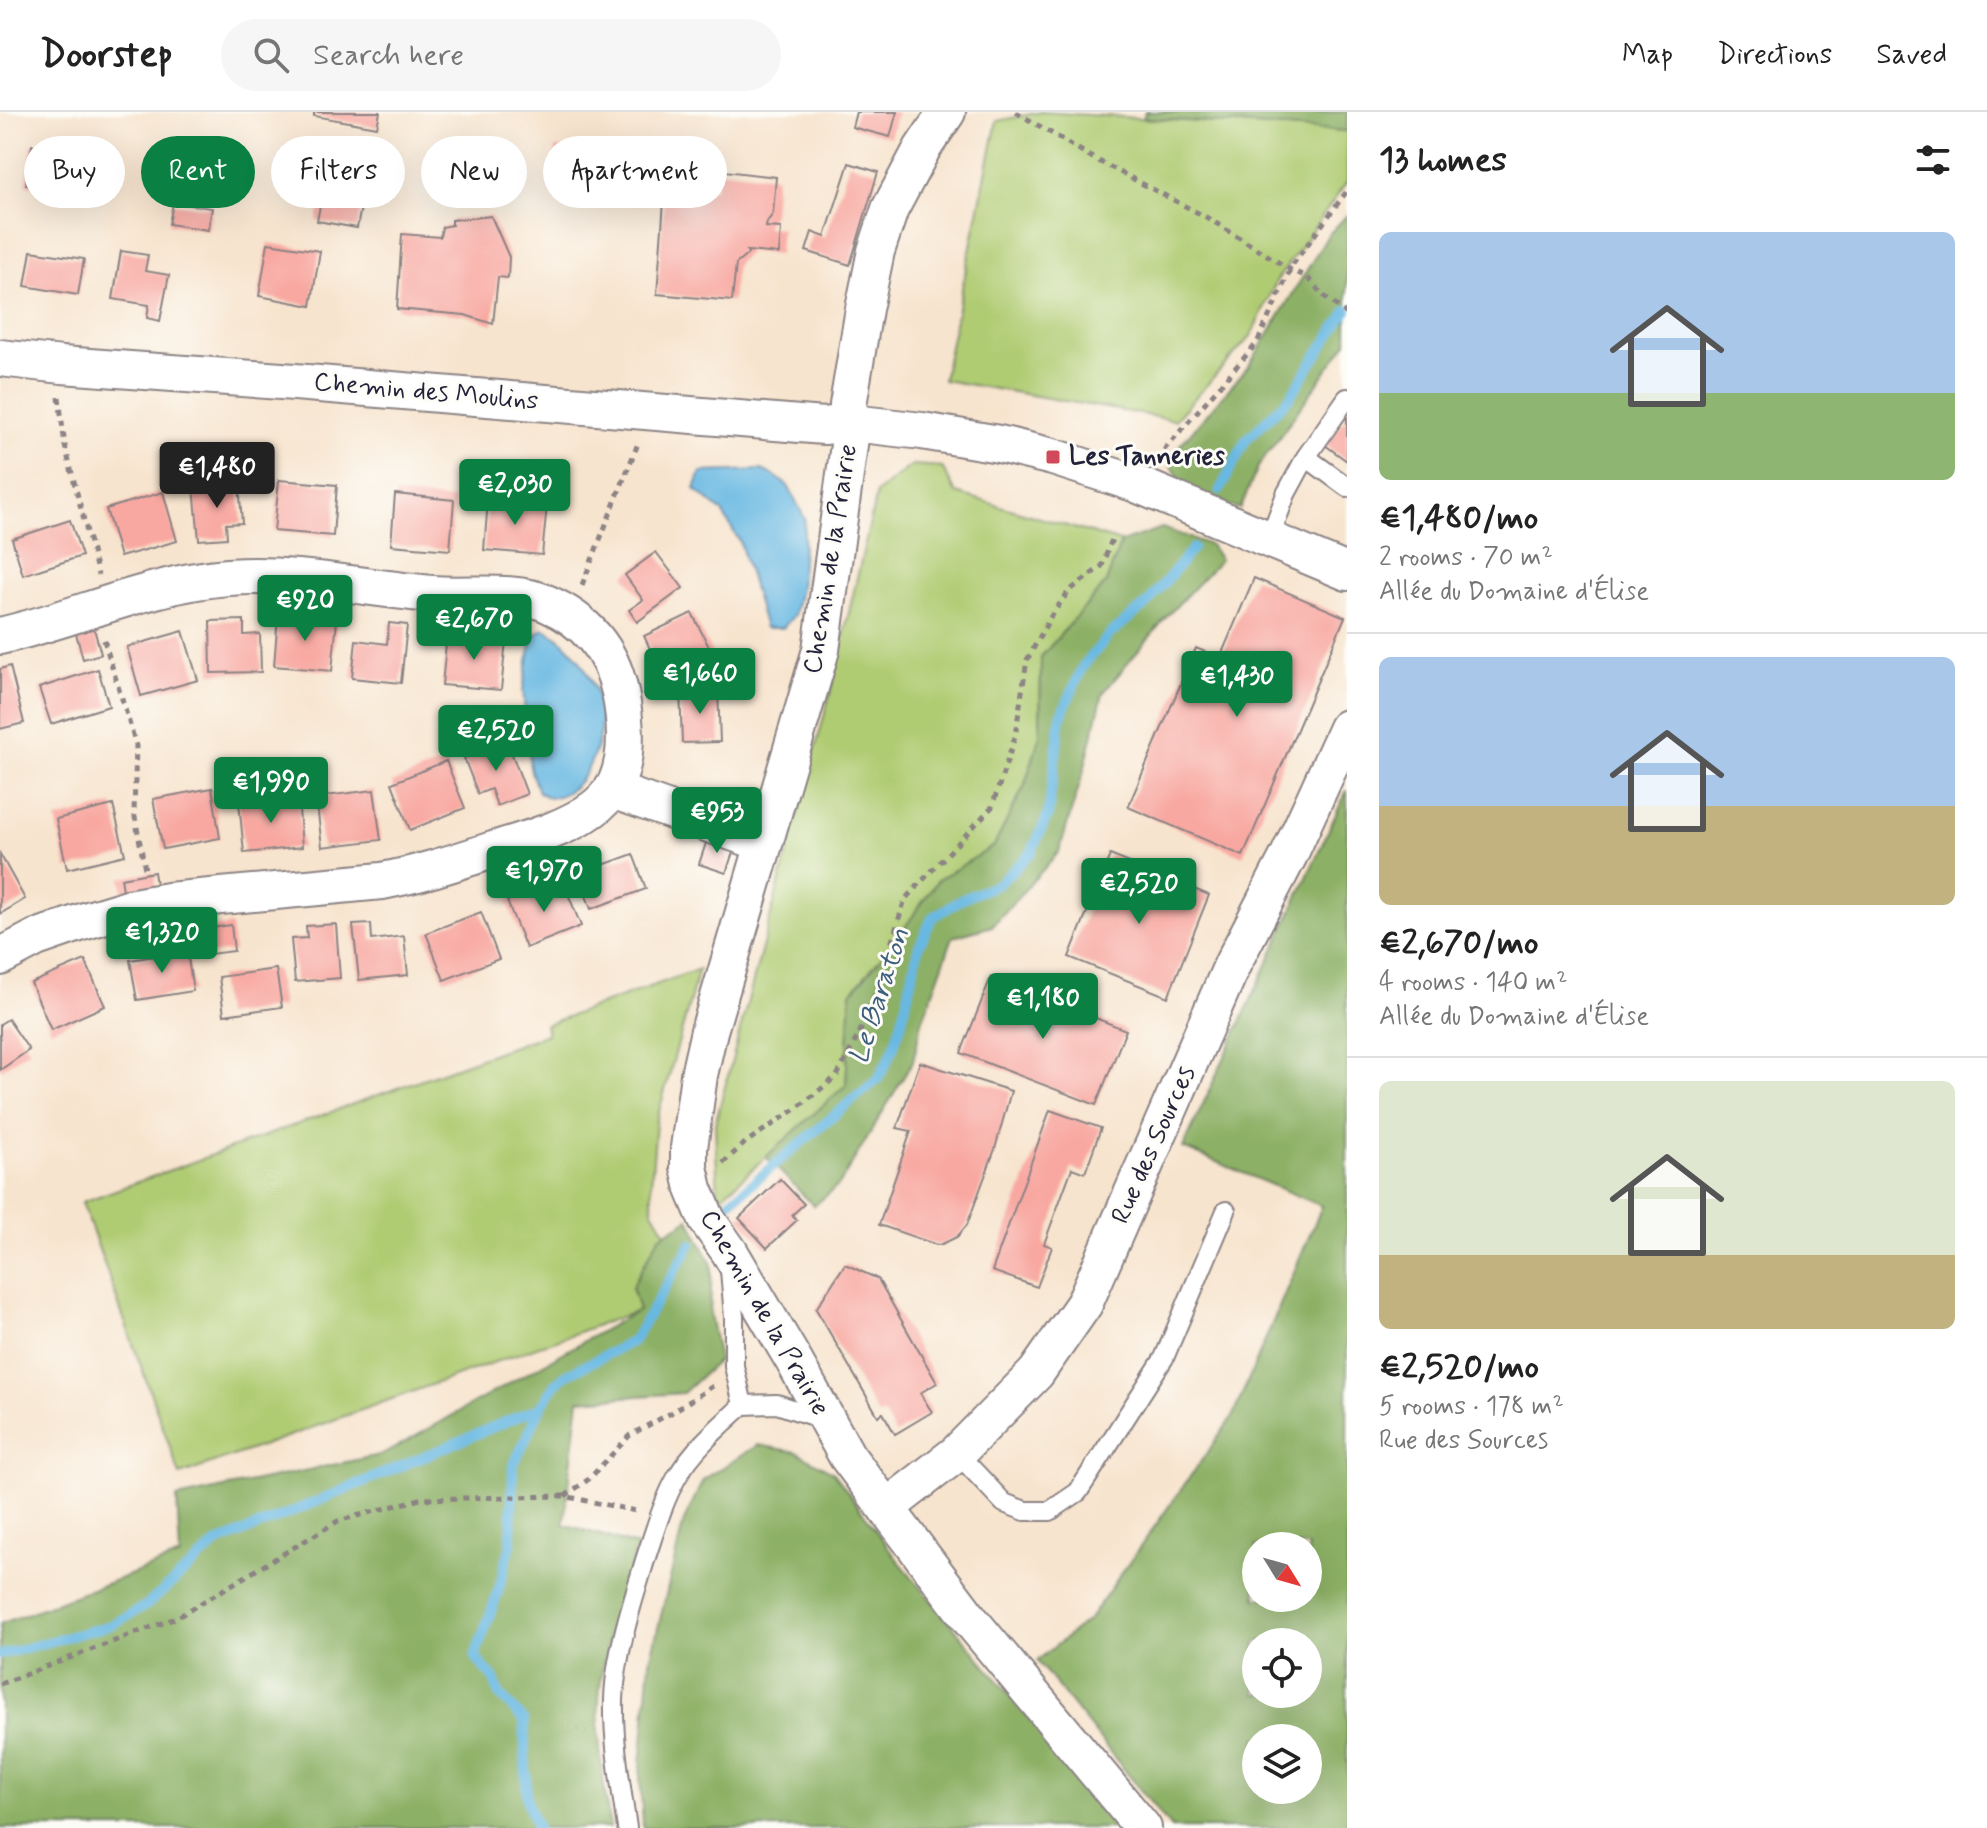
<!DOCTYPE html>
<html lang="en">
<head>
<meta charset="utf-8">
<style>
  body { margin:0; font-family:Mynerve,sans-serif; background:#f6f6f6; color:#222; height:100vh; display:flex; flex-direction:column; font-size:30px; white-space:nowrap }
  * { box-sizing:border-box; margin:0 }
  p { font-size:26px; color:#767676 }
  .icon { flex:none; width:44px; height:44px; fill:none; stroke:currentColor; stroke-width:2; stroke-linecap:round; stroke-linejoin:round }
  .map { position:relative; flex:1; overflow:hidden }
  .drawer { display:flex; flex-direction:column; background:#fff; width:640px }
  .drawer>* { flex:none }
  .banner { position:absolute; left:24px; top:24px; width:760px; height:72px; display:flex; gap:16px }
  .needle { width:52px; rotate:127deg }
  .buttons { position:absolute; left:1242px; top:1420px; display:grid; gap:16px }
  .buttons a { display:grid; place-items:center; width:80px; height:80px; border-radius:50%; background:#fff; box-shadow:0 8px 32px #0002; font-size:40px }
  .price { position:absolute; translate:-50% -68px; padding:0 18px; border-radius:8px; background:#0b8043; color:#fff; font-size:26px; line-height:52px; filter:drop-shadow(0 2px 4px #0008) }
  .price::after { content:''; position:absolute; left:50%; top:48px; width:24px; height:18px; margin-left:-12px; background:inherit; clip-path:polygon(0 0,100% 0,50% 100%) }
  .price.selected { background:#222; color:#fff }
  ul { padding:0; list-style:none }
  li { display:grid; align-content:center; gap:16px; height:424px; padding:0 32px }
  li+li { border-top:2px solid #e0e0e0 }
  li span { display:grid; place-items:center; height:248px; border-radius:12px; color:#555 }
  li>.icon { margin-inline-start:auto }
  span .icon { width:144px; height:144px; fill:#fffc; stroke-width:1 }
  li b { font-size:34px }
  h2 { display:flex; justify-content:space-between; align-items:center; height:96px; padding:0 32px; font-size:34px }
  .tag { padding:0 28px; border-radius:36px; background:#fff; box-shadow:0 8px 32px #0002; font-size:28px; line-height:72px }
  .tag.selected { background:#0b8043; color:#fff }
  header { display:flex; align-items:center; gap:48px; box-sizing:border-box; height:112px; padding:0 40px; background:#fff; border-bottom:2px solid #e0e0e0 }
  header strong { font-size:38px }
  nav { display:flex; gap:44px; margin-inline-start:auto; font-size:28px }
  .search { width:560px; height:72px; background:#f6f6f6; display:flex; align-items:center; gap:20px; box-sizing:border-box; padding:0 28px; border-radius:44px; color:#767676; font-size:30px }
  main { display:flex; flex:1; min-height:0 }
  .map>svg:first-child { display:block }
</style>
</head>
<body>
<header>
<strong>Doorstep</strong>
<div class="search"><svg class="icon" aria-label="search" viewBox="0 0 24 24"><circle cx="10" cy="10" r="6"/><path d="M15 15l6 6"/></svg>Search here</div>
<nav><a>Map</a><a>Directions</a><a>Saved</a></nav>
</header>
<main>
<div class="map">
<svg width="1347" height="1716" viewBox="0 0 1347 1716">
  <rect width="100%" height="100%" fill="#fdfcf7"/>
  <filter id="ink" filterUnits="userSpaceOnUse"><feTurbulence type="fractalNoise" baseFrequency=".0125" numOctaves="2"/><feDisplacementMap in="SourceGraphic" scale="16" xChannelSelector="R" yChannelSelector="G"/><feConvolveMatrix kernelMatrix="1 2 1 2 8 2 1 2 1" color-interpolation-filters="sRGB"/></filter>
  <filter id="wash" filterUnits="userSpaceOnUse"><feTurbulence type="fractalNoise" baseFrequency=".006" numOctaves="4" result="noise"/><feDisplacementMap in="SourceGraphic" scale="32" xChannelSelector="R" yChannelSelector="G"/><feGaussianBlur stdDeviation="1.8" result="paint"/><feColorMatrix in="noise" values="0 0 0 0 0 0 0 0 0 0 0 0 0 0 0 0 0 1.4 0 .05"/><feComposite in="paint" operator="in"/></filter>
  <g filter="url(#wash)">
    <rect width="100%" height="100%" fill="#f7e4ce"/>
    <g fill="#b0cc73" stroke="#697757" stroke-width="2">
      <polygon points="1041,0 1347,19 1347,70 1277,168 1251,224 1175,308 943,268 997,9"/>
      <polygon points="912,353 942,355 956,381 1121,430 1106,471 1041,545 1040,625 1024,675 994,734 938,768 899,824 851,881 846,973 718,1088 715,1012 830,582 877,380"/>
      <polygon points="699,857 656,1010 651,1073 653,1099 666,1121 659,1126 632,1175 640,1198 180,1363 82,1090 547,922 545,913"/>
    </g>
    <g fill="#8cb065" stroke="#576950" stroke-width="2" fill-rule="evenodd">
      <polygon points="1145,0 1347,0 1347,19 1143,6"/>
      <polygon points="1347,103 1347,230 1258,355 1240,397 1190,381 1170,352 1173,341 1249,254 1328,123"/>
      <polygon points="1162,416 1210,433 1220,448 1168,503 1103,581 1084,658 1059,740 992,814 953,825 922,910 913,949 839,1073 814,1094 766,1045 846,973 851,881 899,824 938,768 994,734 1024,675 1040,625 1041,545 1106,471 1121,430"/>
      <path d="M 1347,678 L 1347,1716 L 1171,1716 L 1037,1549 L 1089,1507 L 1233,1304 L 1322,1094 L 1183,1036 ZM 1308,1434 L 1308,1486 L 1256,1486 L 1256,1434 ZM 1308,1530 L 1308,1582 L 1256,1582 L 1256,1530 ZM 1308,1626 L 1308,1678 L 1256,1678 L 1256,1626 Z"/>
      <path d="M 689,1107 L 712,1153 L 710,1203 L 719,1248 L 683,1281 L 579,1288 L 564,1412 L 637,1434 C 624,1478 607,1521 601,1567 C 594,1616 603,1667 610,1716 L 0,1716 L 0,1512 L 180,1444 L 177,1386 L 384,1342 L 639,1198 L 632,1175 L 659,1125 Z"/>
      <polygon points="758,1333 797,1340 834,1361 897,1447 1121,1716 643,1716 640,1665 650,1549 684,1409 703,1368"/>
    </g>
    <g fill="#67b8e2" stroke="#446d8e" stroke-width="2">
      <polygon points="762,358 775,364 788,374 805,407 800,477 794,503 783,516 765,516 740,430 722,400 695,377 701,360"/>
      <path d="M 544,517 C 574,531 598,570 601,603 C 602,620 597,637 590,652 C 585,663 578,674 567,680 C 562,683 554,685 549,686 L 538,680 L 530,656 L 523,578 L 532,525 Z"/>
    </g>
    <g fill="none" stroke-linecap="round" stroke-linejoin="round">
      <g stroke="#67b8e2" stroke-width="10">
        <polyline points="1220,378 1246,328 1289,286 1347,198"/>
        <polyline points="725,1094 878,967 892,940 902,909 919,834 932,806 962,787 998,772 1031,741 1048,703 1061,604 1083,554 1110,522 1147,492 1193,436"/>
        <polyline points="0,1543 111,1513 147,1493 216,1432 541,1295"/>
        <polyline points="537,1716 527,1689 524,1609 499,1582 494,1567 475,1545 498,1480 511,1432 513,1354 541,1295 555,1272 564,1264 633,1229 691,1132"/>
      </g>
    </g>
    <g id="blocks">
      <g fill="#f8a8a1">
        <polygon points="314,0 380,0 377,15 314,4"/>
        <polygon points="856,0 897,0 890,25 852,15"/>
        <polygon points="32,33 95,43 88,83 26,73"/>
        <polygon points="556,36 706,46 702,76 715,78 717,58 776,65 773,102 767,110 766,115 781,116 779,142 747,139 748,142 736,152 732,189 657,182 664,89 573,81 574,71 553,69"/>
        <polygon points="849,51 878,60 850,153 806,139 812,120 825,125"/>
        <polygon points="191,60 204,62 200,86 188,84"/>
        <polygon points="323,78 363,85 357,116 317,109"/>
        <polygon points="173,91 212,96 208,118 169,112"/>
        <polygon points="491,104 509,145 508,166 498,165 493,212 465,203 397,197 402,122 440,125 442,115 452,113 452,108"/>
        <polygon points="268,131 320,139 311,194 259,184"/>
        <polygon points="31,139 84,147 78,183 25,174"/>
        <polygon points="121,139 148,143 145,159 169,163 160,209 147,206 149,193 113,187"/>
        <polygon points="1347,304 1347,349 1325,333"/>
        <polygon points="279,368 337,373 333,424 274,419"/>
        <polygon points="239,371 242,411 226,412 227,426 199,428 194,375"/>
        <polygon points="163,380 177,429 120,445 106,397"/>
        <polygon points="395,382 454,388 450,438 391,433"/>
        <polygon points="488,388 547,393 542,443 484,438"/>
        <polygon points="70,408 82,444 23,463 12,427"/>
        <polygon points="656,440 683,476 637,510 629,498 643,488 625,463"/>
        <polygon points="1254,466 1345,505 1243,744 1128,695 1196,536 1220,546"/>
        <polygon points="692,501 713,543 677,560 670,546 657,552 644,524"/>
        <polygon points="278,503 337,508 332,559 274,554"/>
        <polygon points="244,508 244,523 260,522 261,560 211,561 210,509"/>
        <polygon points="92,509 101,542 83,547 74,514"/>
        <polygon points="389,511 407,513 401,571 352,566 356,528 387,532"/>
        <polygon points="183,519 198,568 141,584 127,535"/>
        <polygon points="447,522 506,528 501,578 442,573"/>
        <polygon points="10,554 24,611 0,617 0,557"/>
        <polygon points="98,557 109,594 51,612 39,576"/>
        <polygon points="718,576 720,630 682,631 680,577"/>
        <polygon points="507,629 527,682 497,694 491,677 478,682 464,646"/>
        <polygon points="446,649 465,696 410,718 392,671"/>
        <polygon points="212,676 220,726 163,737 153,687"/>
        <polygon points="374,678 381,728 322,735 316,685"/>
        <polygon points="298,685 302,735 244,741 239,690"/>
        <polygon points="113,693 125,743 67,757 56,707"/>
        <polygon points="708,725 735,734 726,761 699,752"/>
        <polygon points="0,742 25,787 0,802"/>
        <polygon points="633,742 646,777 591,797 578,762"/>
        <polygon points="1110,743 1209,783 1168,885 1069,845"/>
        <polygon points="154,760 157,779 124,784 121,766"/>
        <polygon points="562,767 581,814 526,836 507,789"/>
        <polygon points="481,800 499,847 444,868 426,821"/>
        <polygon points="336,812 340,866 295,870 291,827 307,826 306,814"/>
        <polygon points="371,812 372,828 404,824 408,863 359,868 353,813"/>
        <polygon points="231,813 234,839 202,843 199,818"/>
        <polygon points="187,839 193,879 137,888 130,848"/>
        <polygon points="85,848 105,894 51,918 31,871"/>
        <polygon points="276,857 282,895 224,903 219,865"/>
        <polygon points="991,865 1126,918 1096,993 961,941"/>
        <polygon points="8,907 29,938 0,958 0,912"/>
        <polygon points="920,950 1011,979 995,1037 967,1113 957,1125 942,1132 937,1133 879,1113 911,1019 897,1016"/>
        <polygon points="1050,998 1101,1016 1085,1061 1072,1056 1044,1132 1052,1135 1037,1175 992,1159"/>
        <polygon points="780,1067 804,1092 792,1103 797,1108 767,1136 739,1106"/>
        <polygon points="845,1152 878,1167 937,1271 920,1281 932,1300 895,1322 883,1301 878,1304 816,1197"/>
      </g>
    </g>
  </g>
  <g filter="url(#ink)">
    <use href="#blocks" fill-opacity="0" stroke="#8c8384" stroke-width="2"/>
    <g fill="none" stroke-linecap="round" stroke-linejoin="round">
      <defs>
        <g id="lane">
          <polyline points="1347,286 1306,345 1347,375"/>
          <polyline points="1269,428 1286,382 1306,345"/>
          <polyline points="730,1158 734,1205 734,1254 743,1293"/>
          <polyline points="957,1341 1004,1391 1025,1399 1050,1399 1078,1380 1164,1246 1226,1099"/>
          <path d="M 627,1716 C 621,1674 613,1631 614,1588 C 615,1543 633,1488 646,1445 C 655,1418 663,1390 677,1365 C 693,1337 719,1315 743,1293 L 777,1292 L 822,1307"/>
        </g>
        <g id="street">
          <polyline points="947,0 922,37 890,97 876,139 864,197 848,293 852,311 821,538 709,919 699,963 689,1036 689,1055 694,1077 707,1108 729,1139 794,1249 847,1344 972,1510 1143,1716"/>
          <polyline points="0,246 62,253 295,270 824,314 852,311 922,319 999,332 1053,345 1134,371 1347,460"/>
          <path d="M 0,524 C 76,507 149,471 228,465 C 296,460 364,476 432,482 C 468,485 513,477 546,491 C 586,508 611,538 620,580 C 626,610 629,647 614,675 C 609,682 600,692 593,697 C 566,717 525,728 493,738 C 456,750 420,762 382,769 L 168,789 L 128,796 L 82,810 L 36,826 L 0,845"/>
          <polyline points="612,678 763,731"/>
          <polyline points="886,1396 957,1341 1036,1261 1084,1192 1233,851 1289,743 1347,616"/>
        </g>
      </defs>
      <use href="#lane" stroke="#8c8384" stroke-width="22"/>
      <use href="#street" stroke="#8c8384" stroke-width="40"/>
      <g stroke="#8c8384" stroke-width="5" stroke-dasharray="6 6" stroke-linecap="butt">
        <polyline points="1016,0 1093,46 1206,105 1291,158 1307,165 1324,184 1347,202"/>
        <polyline points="59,285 65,334 98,463"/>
        <polyline points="1156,347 1257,231 1293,152 1347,79"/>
        <polyline points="582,473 639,329"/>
        <polyline points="104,528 136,633 134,700 145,757 148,756"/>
        <polyline points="723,1051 746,1030 796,997 837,964 859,922 879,871 905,787 992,695 1015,625 1027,548 1051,504 1069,479 1102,454 1112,427"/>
        <polyline points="565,1384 589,1367 630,1323 671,1301 713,1274"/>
        <polyline points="0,1572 176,1506 338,1409 420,1387 564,1384 636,1399"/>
      </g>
      <use href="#lane" stroke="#fff" stroke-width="18"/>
      <use href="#street" stroke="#fff" stroke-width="36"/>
    </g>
  </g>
  <rect fill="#d1495b" stroke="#fdfcf7" stroke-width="3" x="1045" y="337" width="16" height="16" rx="4"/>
  <g text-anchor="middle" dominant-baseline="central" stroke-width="6" stroke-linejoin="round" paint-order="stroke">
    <g font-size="26" fill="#22223b" stroke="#fdfcf7">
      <text transform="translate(426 280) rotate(5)">Chemin des Moulins</text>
      <text transform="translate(831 447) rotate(-81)">Chemin de la Prairie</text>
      <text transform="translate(1154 1033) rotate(-66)">Rue des Sources</text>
      <text transform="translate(764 1201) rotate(60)">Chemin de la Prairie</text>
    </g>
    <g font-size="26" font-weight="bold" fill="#22223b" stroke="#fdfcf7" text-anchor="start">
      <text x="1069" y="345">Les Tanneries</text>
    </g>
    <g font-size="28" font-style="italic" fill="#3e5e7e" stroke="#fdfcf7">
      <text transform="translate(880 884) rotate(-72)">Le Baraton</text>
    </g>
  </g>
</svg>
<div class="buttons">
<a><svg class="needle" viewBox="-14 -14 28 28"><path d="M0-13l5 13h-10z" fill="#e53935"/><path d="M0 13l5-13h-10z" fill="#767676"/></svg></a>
<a><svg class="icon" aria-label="locate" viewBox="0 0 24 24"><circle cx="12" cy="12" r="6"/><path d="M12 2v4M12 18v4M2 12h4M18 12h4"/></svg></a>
<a><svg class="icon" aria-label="layers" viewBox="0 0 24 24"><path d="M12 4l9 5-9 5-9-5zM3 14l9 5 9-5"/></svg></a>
</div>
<b class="price selected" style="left:217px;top:398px">€1,480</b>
<b class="price" style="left:515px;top:415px">€2,030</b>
<b class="price" style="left:305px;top:531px">€920</b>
<b class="price" style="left:474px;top:550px">€2,670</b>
<b class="price" style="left:700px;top:604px">€1,660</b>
<b class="price" style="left:1237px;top:607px">€1,430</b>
<b class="price" style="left:496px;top:661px">€2,520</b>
<b class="price" style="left:271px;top:713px">€1,990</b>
<b class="price" style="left:717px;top:743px">€953</b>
<b class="price" style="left:544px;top:802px">€1,970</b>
<b class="price" style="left:1139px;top:814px">€2,520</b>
<b class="price" style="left:162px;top:863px">€1,320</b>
<b class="price" style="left:1043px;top:929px">€1,180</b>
<div class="banner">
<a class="tag">Buy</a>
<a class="tag selected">Rent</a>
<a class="tag">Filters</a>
<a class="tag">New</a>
<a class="tag">Apartment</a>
</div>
</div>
<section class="drawer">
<h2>13 homes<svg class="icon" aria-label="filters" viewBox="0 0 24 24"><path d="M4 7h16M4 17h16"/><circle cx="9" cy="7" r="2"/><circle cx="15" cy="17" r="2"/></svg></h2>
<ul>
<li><span style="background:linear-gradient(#a9c7e8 65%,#8fb573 0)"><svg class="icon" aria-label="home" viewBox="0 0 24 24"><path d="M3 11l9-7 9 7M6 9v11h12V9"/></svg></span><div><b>€1,480/mo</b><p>2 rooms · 70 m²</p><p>Allée du Domaine d'Élise</p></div></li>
<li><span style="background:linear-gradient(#a9c7e8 60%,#c2b280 0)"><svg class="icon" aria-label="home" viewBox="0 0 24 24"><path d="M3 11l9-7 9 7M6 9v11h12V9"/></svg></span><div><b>€2,670/mo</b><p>4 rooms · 140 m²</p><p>Allée du Domaine d'Élise</p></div></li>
<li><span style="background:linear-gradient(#dfe7d0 70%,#c2b280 0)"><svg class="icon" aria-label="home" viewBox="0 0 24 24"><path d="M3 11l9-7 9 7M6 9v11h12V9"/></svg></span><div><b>€2,520/mo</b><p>5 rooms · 178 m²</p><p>Rue des Sources</p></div></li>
</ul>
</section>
</main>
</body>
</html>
